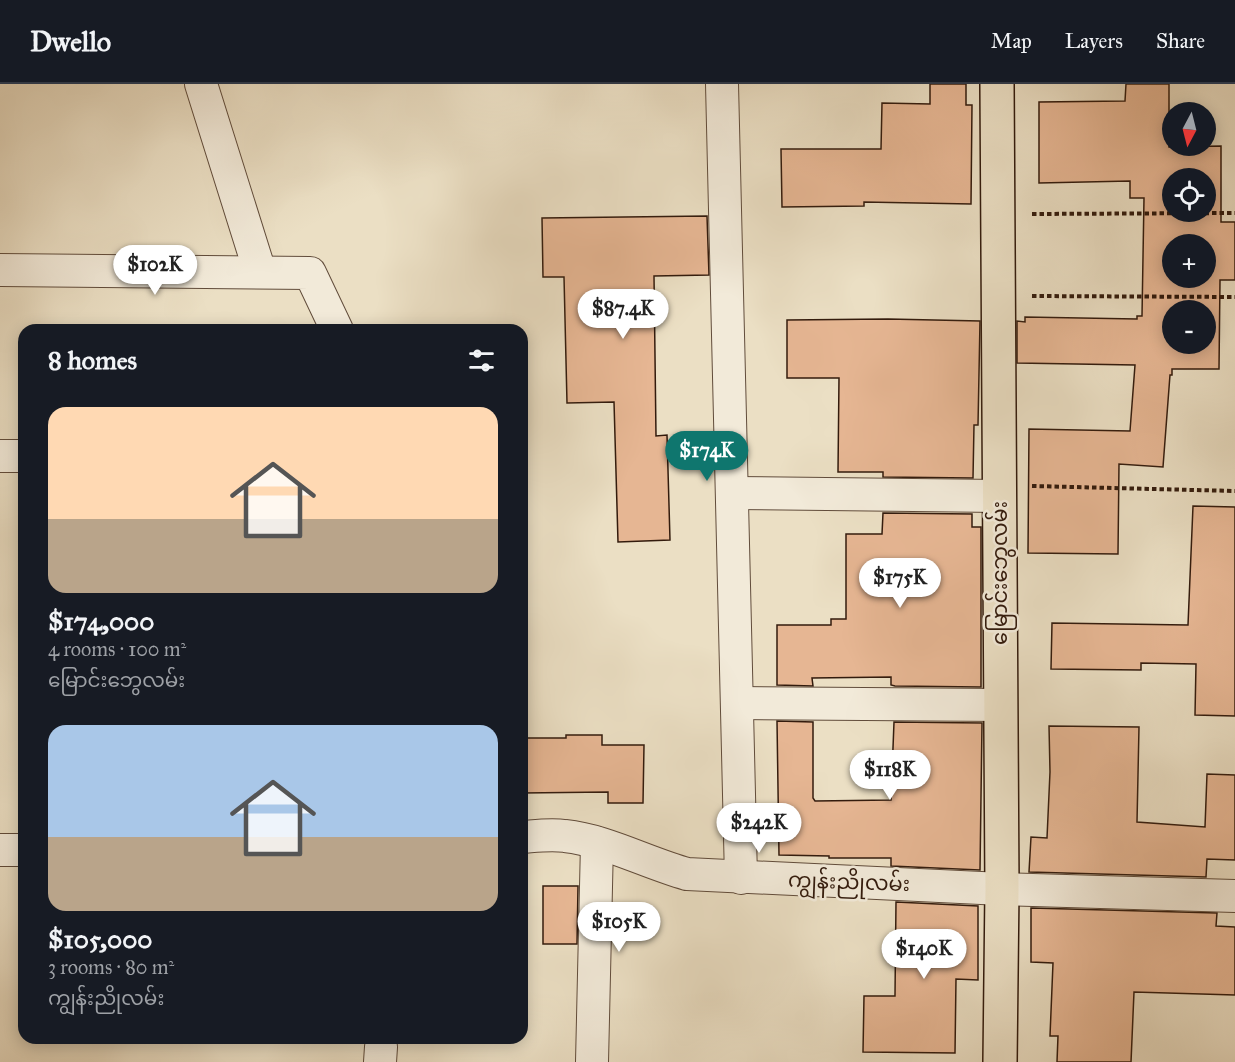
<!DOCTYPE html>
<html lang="en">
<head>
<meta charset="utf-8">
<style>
  body { margin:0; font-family:"IM FELL Great Primer","Noto Sans Myanmar",serif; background:#20242c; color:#f1f3f6; height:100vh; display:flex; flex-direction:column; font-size:22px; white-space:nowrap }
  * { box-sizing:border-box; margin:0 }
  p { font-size:20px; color:#9ea1a6 }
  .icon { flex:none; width:33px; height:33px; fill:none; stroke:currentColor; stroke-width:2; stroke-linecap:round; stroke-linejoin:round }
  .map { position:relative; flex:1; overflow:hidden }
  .panel { position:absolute; left:18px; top:240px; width:510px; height:720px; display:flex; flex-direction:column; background:#171b24; border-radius:18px; box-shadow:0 3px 15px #0003 }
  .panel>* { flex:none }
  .needle { width:39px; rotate:187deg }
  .controls { position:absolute; left:1162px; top:18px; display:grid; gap:12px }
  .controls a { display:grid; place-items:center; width:54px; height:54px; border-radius:50%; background:#171b24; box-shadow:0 3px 15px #0003; font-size:30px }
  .price { position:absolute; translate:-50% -51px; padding:0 14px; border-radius:21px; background:#fff; color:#222; font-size:20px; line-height:39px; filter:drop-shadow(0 2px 3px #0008) }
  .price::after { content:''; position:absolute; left:50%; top:36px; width:18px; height:14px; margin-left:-9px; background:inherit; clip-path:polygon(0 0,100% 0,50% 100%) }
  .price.active { background:#0f766e; color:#fff }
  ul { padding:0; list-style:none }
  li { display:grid; align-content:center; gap:12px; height:318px; padding:0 30px }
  li span { display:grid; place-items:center; height:186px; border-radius:18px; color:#555 }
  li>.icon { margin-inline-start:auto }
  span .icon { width:108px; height:108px; fill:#fffc; stroke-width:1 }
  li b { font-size:26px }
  h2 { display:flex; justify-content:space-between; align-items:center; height:72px; padding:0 30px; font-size:26px }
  header { display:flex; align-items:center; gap:36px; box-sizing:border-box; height:84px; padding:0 30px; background:#171b24; border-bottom:2px solid #363941 }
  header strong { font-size:28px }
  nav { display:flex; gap:33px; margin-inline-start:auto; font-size:21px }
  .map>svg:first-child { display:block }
</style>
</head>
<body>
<header>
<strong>Dwello</strong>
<nav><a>Map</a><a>Layers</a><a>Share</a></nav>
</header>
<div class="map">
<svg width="1235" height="978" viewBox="0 0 1235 978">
  <rect width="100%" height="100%" fill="#ebdfc4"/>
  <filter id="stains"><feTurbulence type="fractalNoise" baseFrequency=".00333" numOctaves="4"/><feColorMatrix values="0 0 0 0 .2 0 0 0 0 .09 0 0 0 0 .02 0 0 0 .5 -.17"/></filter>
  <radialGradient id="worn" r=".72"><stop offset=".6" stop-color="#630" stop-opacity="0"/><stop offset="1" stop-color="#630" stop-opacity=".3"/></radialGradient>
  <g fill="#e6b693" stroke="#331b0d" stroke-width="1.5" fill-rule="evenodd">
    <polygon points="930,0 966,0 966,21 972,21 971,120 864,118 864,122 782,123 781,65 881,65 882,19 930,20"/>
    <path d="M 1126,0 L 1169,0 L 1169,63 L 1221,62 L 1221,138 L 1235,138 L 1235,196 L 1220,196 L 1219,285 L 1172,285 L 1172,291 L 1170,291 L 1163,383 L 1119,380 L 1118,470 L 1028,469 L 1029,345 L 1130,347 L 1135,281 L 1017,279 L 1017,237 L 1025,238 L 1025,233 L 1137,235 L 1137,232 L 1142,232 L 1144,114 L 1130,114 L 1130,97 L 1039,99 L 1039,18 L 1125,17 ZM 1173,94 L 1206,94 L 1206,128 L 1173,128 ZM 1173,160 L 1206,160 L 1206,194 L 1173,194 ZM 1173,226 L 1206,226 L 1206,260 L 1173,260 Z"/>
    <polygon points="707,132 709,191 654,192 656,352 667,351 670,456 618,458 614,318 567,319 564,193 543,193 542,134"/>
    <polygon points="888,235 980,237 978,341 974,341 973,394 883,393 883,388 838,388 839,294 787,294 787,236"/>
    <polygon points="1193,422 1235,423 1235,632 1195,631 1196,580 1141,579 1141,586 1051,585 1052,539 1188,541"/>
    <polygon points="883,429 972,430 972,443 981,443 981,603 895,602 891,601 891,593 812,594 813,602 777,601 777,541 831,541 831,535 846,535 846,450 882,450"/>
    <polygon points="777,637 813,638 813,714 815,717 891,716 894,638 982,639 980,786 891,782 891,774 829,774 829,772 779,771"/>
    <polygon points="1049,642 1139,643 1137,738 1205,743 1207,690 1235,691 1235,776 1207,775 1206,793 1029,788 1031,753 1047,754 1050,688"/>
    <polygon points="566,651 602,651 602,661 644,661 643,719 608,719 608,708 522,709 522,654 566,654"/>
    <polygon points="543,802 578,802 577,860 543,860"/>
    <polygon points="896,818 978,822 978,896 956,895 955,969 863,968 864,912 895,912"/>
    <polygon points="1031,824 1217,829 1216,842 1235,843 1235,911 1134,908 1131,978 1057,978 1058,952 1050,952 1053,879 1031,878"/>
  </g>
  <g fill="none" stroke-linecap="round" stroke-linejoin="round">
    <defs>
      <g id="minor">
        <polyline points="201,0 260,188"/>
        <polyline points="722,0 741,794"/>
        <polyline points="0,186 310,189 337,246"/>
        <polyline points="0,372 24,372"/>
        <polyline points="732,409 999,412"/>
        <polyline points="737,619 1001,621"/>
        <path d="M 522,753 C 536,752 551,750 565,752 C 605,756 647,779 687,790 L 1002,805 L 1235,812"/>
        <polyline points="0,766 24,766"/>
        <polyline points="380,978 381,963"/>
        <polyline points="592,978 597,759"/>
      </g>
      <polyline id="primary" points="997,0 1002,805 1000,978"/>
    </defs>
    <use href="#minor" stroke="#614c3b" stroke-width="34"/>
    <use href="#primary" stroke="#331b0d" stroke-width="36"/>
    <g stroke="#331b0d" stroke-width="4" stroke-dasharray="4.5 3" stroke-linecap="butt">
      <polyline points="1032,130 1235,129"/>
      <polyline points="1032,212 1235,213"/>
      <polyline points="1032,402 1235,407"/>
    </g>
    <use href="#minor" stroke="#f2ead9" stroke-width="32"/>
    <use href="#primary" stroke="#ebdfc4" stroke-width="33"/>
  </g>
  <g text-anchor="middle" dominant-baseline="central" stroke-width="5" stroke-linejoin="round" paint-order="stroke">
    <g font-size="21" fill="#331b0d" stroke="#f2ead9">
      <text transform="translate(1000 489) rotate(-90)">မြောင်းဘွေလမ်း</text>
      <text transform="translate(849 798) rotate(2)">ကျွန်းညိုလမ်း</text>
    </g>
  </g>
  <rect width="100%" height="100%" filter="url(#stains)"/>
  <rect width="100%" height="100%" fill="url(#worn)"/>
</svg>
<div class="controls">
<a><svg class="needle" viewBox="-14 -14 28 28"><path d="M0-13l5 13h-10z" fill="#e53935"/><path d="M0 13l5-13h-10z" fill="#9ea1a6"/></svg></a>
<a><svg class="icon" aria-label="locate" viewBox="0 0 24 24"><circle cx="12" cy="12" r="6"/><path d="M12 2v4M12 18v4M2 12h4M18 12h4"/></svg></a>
<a>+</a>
<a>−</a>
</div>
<b class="price" style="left:155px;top:212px">$102K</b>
<b class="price" style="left:623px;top:256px">$87.4K</b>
<b class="price active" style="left:707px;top:398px">$174K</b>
<b class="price" style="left:900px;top:525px">$175K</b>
<b class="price" style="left:890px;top:717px">$118K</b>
<b class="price" style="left:759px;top:770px">$242K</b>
<b class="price" style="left:619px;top:869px">$105K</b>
<b class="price" style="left:924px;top:896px">$140K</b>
<section class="panel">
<h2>8 homes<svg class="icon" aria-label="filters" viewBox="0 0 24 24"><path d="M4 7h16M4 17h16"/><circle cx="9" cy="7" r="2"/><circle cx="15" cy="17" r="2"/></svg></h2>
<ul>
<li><span style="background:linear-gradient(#ffd9b3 60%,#b9a48a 0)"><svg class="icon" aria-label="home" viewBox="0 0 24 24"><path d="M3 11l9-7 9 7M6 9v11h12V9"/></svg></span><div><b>$174,000</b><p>4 rooms · 100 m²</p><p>မြောင်းဘွေလမ်း</p></div></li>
<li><span style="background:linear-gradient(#a9c7e8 60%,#b9a48a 0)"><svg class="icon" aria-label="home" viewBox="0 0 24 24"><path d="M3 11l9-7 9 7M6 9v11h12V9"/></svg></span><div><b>$105,000</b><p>3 rooms · 80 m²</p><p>ကျွန်းညိုလမ်း</p></div></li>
</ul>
</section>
</div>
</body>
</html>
